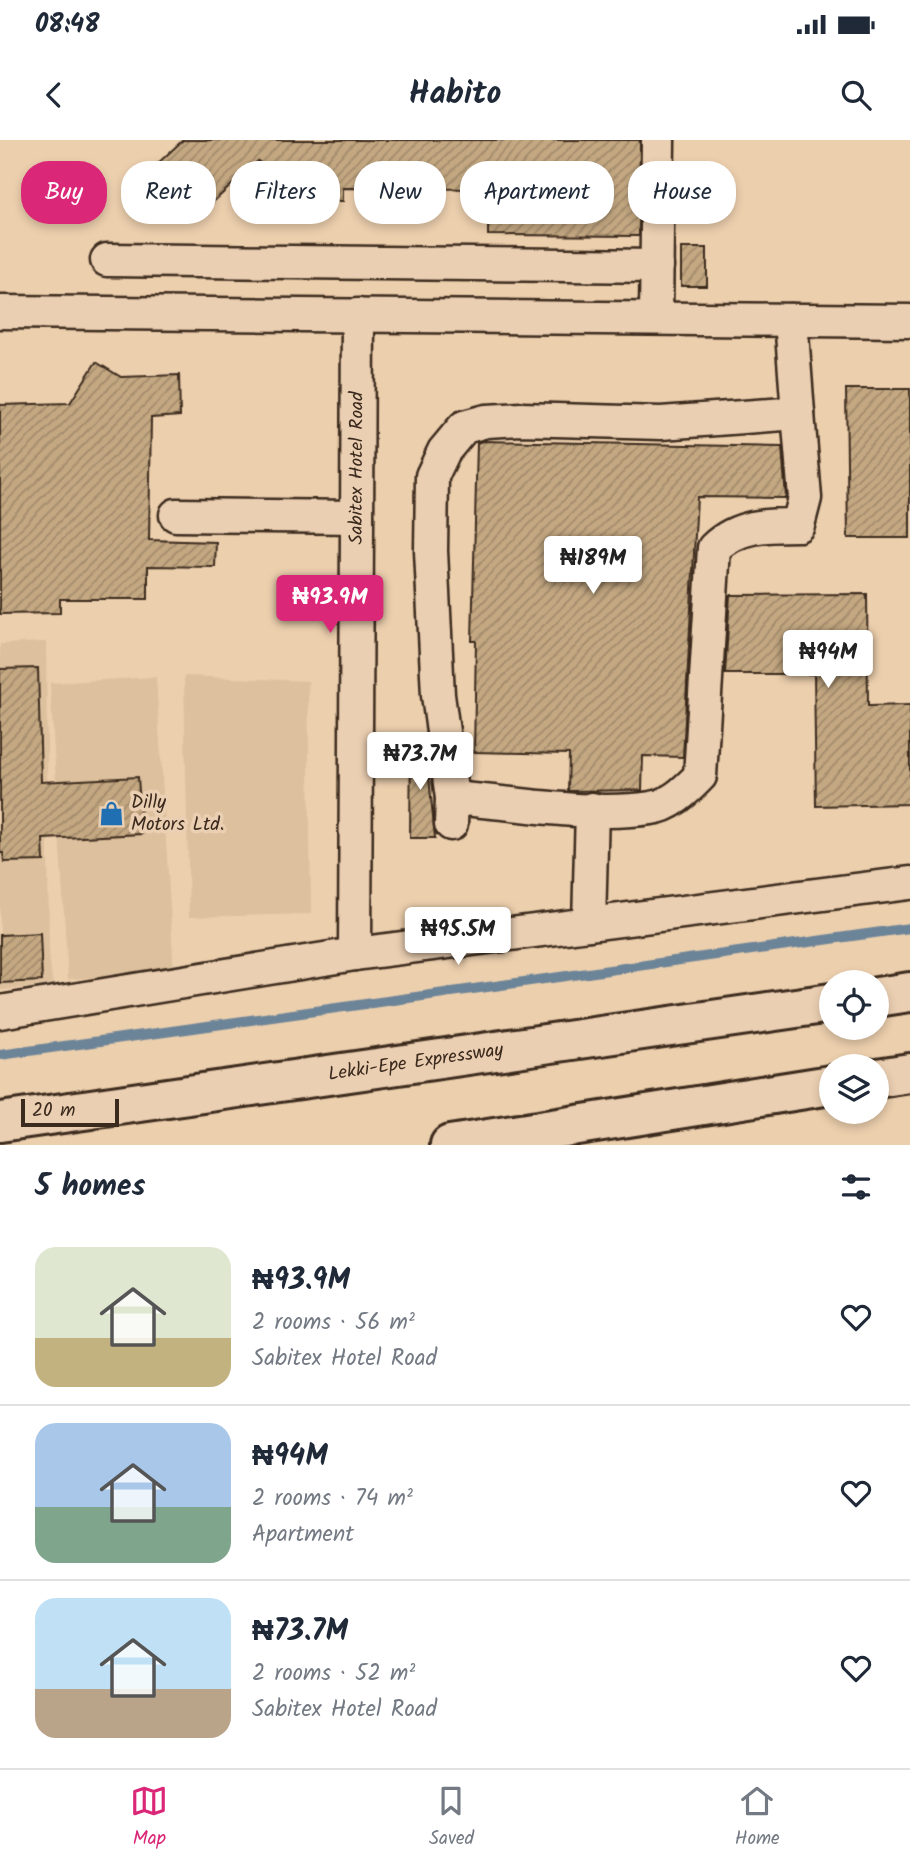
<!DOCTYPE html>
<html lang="en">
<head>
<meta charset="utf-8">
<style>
  body { margin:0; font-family:Kalam,sans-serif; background:#f2f2f3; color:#1f2937; height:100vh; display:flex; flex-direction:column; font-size:26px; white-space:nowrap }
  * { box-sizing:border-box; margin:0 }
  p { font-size:23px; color:#747a83 }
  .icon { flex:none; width:38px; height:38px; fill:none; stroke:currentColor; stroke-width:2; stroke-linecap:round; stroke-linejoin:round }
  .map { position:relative; height:1005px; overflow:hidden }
  .sheet { display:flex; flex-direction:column; background:#fff; flex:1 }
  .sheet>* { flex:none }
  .top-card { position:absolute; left:21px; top:21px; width:868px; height:63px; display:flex; gap:14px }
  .tools { position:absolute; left:819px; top:830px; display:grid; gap:14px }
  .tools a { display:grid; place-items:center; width:70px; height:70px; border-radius:50%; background:#fff; box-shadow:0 4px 10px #0003; font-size:35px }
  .scale { position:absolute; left:21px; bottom:18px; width:98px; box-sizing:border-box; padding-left:7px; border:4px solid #3b2a1e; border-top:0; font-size:19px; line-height:24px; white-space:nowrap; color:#3b2a1e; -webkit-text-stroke:5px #ebcfb2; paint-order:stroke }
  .price { position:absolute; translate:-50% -60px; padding:0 16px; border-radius:7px; background:#fff; color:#222; font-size:23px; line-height:46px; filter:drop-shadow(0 2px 4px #0008) }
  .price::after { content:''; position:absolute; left:50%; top:42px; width:21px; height:16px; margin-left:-10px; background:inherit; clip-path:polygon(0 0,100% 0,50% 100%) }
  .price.active { background:#db2777; color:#fff }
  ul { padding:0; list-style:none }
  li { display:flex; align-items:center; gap:21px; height:175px; padding:0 35px }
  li+li { border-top:2px solid #e0e1e3 }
  li span { display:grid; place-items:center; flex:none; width:196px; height:140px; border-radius:21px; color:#555 }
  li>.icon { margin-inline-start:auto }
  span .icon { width:84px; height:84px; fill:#fffc; stroke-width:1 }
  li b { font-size:30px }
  h2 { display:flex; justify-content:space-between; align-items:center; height:84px; padding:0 35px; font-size:30px }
  .pill { padding:0 24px; border-radius:28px; background:#fff; box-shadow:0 4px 10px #0003; font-size:24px; line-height:63px }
  .pill.active { background:#db2777; color:#fff }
  .status { display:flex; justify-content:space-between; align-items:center; height:49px; padding:0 35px; background:#fff; direction:ltr }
  .status svg { height:19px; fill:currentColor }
  header { display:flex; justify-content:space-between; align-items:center; height:91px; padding:0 35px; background:#fff; font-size:32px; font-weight:800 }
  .tabs { display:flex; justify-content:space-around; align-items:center; height:98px; border-top:2px solid #e0e1e3; background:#fff; font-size:19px; color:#747a83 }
  .tabs a { display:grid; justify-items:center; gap:4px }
  .tabs .active { color:#db2777 }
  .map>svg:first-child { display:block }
</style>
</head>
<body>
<div class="status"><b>08:48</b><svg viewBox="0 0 49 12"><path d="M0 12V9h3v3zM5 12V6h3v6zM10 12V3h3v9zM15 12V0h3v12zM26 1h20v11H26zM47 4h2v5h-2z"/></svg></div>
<header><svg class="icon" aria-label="back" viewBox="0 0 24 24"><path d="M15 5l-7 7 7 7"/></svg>Habito<svg class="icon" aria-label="search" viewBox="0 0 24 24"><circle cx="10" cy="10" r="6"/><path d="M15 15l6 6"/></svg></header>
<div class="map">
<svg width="910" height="1005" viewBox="0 0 910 1005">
  <defs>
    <pattern id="building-hatch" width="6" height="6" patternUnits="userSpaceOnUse" patternTransform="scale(1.75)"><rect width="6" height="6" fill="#c4a882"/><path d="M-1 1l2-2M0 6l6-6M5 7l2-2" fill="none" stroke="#a0896a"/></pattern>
  </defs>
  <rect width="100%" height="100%" fill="#eccfad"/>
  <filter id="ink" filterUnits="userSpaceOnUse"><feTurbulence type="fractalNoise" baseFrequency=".0143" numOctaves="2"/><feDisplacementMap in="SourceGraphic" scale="14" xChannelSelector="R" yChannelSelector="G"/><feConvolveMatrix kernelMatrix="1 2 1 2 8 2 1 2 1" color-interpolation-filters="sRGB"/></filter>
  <g filter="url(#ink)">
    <g fill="#ddc09d">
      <polygon points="46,502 49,816 53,846 0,850 0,504"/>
      <polygon points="184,536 308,541 311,774 189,777"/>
      <polygon points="156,537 174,833 68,839 50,543"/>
    </g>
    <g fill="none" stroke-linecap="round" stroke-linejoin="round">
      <polyline stroke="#6c8498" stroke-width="10" points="0,915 910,788"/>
    </g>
    <g fill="url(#building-hatch)" stroke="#3b2a1e" stroke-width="2">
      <polygon points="183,0 640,0 639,96 488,95 488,49 343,48 343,61 296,61 258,21 201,73 156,25"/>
      <rect x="681" y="108" width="26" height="38"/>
      <polygon points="96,222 121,237 179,235 180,276 151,278 149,400 216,402 215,427 148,426 148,459 60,459 60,473 0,474 0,265 70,263"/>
      <polygon points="846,249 910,249 910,398 848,398"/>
      <polygon points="482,301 782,307 786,358 697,357 683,617 643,616 642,650 568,651 569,614 474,612 476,501 472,501 477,303"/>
      <polygon points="867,454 868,566 910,565 910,664 816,666 814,534 725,534 730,455"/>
      <polygon points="38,528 41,642 138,637 142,694 43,699 44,721 4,722 3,713 0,713 0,529"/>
      <polygon points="411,596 425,596 435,698 410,698"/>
      <polygon points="40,793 42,841 0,843 0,795"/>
    </g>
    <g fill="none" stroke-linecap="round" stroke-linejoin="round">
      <defs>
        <g id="minor">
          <polyline points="107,120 657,126"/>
          <polyline points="0,172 910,181"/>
          <polyline points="656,178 658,0"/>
          <polyline points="176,375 357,377"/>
          <path d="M 452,658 C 513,663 593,677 651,668 C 671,666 687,649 700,636 L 714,408 C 738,385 766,385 798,385 L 805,358 L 798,273"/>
          <polyline points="451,684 452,658 438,555 431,411 432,336 444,311 464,287 486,281 521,279 661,283 798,273 791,180"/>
          <polyline points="589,784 592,669"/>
          <path id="s1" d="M 355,814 L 358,175"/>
          <polyline points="0,872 355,814 910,743"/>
        </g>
        <g id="highway">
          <polyline points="877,857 910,852"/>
          <polyline points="877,938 910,933"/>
          <path id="s2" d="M 0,982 L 831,863"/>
          <polyline points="450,1005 831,945"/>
        </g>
      </defs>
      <use href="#minor" stroke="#3b2a1e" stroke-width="37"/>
      <use href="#highway" stroke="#3b2a1e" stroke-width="44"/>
      <use href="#minor" stroke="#ebcfb2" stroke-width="32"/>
      <use href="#highway" stroke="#ebcfb2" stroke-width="38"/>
    </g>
  </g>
  <defs>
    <symbol id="shop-bare" viewBox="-9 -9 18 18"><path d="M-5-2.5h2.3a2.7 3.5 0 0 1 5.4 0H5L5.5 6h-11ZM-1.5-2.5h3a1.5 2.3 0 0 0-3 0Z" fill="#1f6fb2" stroke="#ebcfb2" stroke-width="2.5" paint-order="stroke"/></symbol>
  </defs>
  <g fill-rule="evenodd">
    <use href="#shop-bare" x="94" y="656" width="35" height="35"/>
  </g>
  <g text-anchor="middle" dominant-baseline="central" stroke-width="7" stroke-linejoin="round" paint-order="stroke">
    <g font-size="19" fill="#3b2a1e" stroke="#ebcfb2">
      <text stroke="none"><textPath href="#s1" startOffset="486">Sabitex Hotel Road</textPath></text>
      <text stroke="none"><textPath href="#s2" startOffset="420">Lekki-Epe Expressway</textPath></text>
    </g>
    <g font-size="19" fill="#3b2a1e" stroke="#ebcfb2" text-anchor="start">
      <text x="131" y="663">Dilly<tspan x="131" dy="22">Motors Ltd.</tspan></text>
    </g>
  </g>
</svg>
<div class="tools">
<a><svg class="icon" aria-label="locate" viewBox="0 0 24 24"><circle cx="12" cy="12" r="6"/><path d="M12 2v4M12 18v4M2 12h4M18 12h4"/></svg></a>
<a><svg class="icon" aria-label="layers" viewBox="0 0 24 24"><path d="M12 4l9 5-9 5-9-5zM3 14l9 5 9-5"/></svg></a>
</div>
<div class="scale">20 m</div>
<b class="price" style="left:593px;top:456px">₦189M</b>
<b class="price active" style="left:330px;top:495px">₦93.9M</b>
<b class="price" style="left:828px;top:550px">₦94M</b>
<b class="price" style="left:420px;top:652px">₦73.7M</b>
<b class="price" style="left:458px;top:827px">₦95.5M</b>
<div class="top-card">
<a class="pill active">Buy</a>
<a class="pill">Rent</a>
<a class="pill">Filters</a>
<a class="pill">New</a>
<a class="pill">Apartment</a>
<a class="pill">House</a>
</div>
</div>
<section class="sheet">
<h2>5 homes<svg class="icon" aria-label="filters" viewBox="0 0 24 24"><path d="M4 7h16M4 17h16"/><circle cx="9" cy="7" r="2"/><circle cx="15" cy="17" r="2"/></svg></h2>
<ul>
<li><span style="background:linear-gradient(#dfe7d0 65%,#c2b280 0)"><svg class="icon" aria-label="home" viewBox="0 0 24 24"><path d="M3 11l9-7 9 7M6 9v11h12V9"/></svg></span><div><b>₦93.9M</b><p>2 rooms · 56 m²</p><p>Sabitex Hotel Road</p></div><svg class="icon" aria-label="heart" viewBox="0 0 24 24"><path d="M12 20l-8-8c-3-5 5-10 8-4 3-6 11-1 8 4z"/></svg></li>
<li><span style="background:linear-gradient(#a9c7e8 60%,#7fa58c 0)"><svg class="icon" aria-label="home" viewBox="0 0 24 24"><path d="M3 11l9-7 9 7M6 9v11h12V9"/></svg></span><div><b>₦94M</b><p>2 rooms · 74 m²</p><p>Apartment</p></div><svg class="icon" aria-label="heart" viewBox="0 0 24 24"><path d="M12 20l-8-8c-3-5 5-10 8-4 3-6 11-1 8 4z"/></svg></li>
<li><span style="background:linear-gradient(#bfe0f5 65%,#b9a48a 0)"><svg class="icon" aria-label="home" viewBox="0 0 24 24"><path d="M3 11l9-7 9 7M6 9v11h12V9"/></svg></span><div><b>₦73.7M</b><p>2 rooms · 52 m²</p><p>Sabitex Hotel Road</p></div><svg class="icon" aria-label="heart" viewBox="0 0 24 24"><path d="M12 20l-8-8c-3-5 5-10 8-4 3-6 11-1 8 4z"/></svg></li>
</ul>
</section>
<nav class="tabs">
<a class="active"><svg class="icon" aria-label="map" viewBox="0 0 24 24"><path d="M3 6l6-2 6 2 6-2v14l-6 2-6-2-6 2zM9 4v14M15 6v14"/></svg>Map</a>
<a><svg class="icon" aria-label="saved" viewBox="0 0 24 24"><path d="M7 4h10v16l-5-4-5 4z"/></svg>Saved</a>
<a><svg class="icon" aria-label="home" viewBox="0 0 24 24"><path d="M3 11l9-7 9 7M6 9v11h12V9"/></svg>Home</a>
</nav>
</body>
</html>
